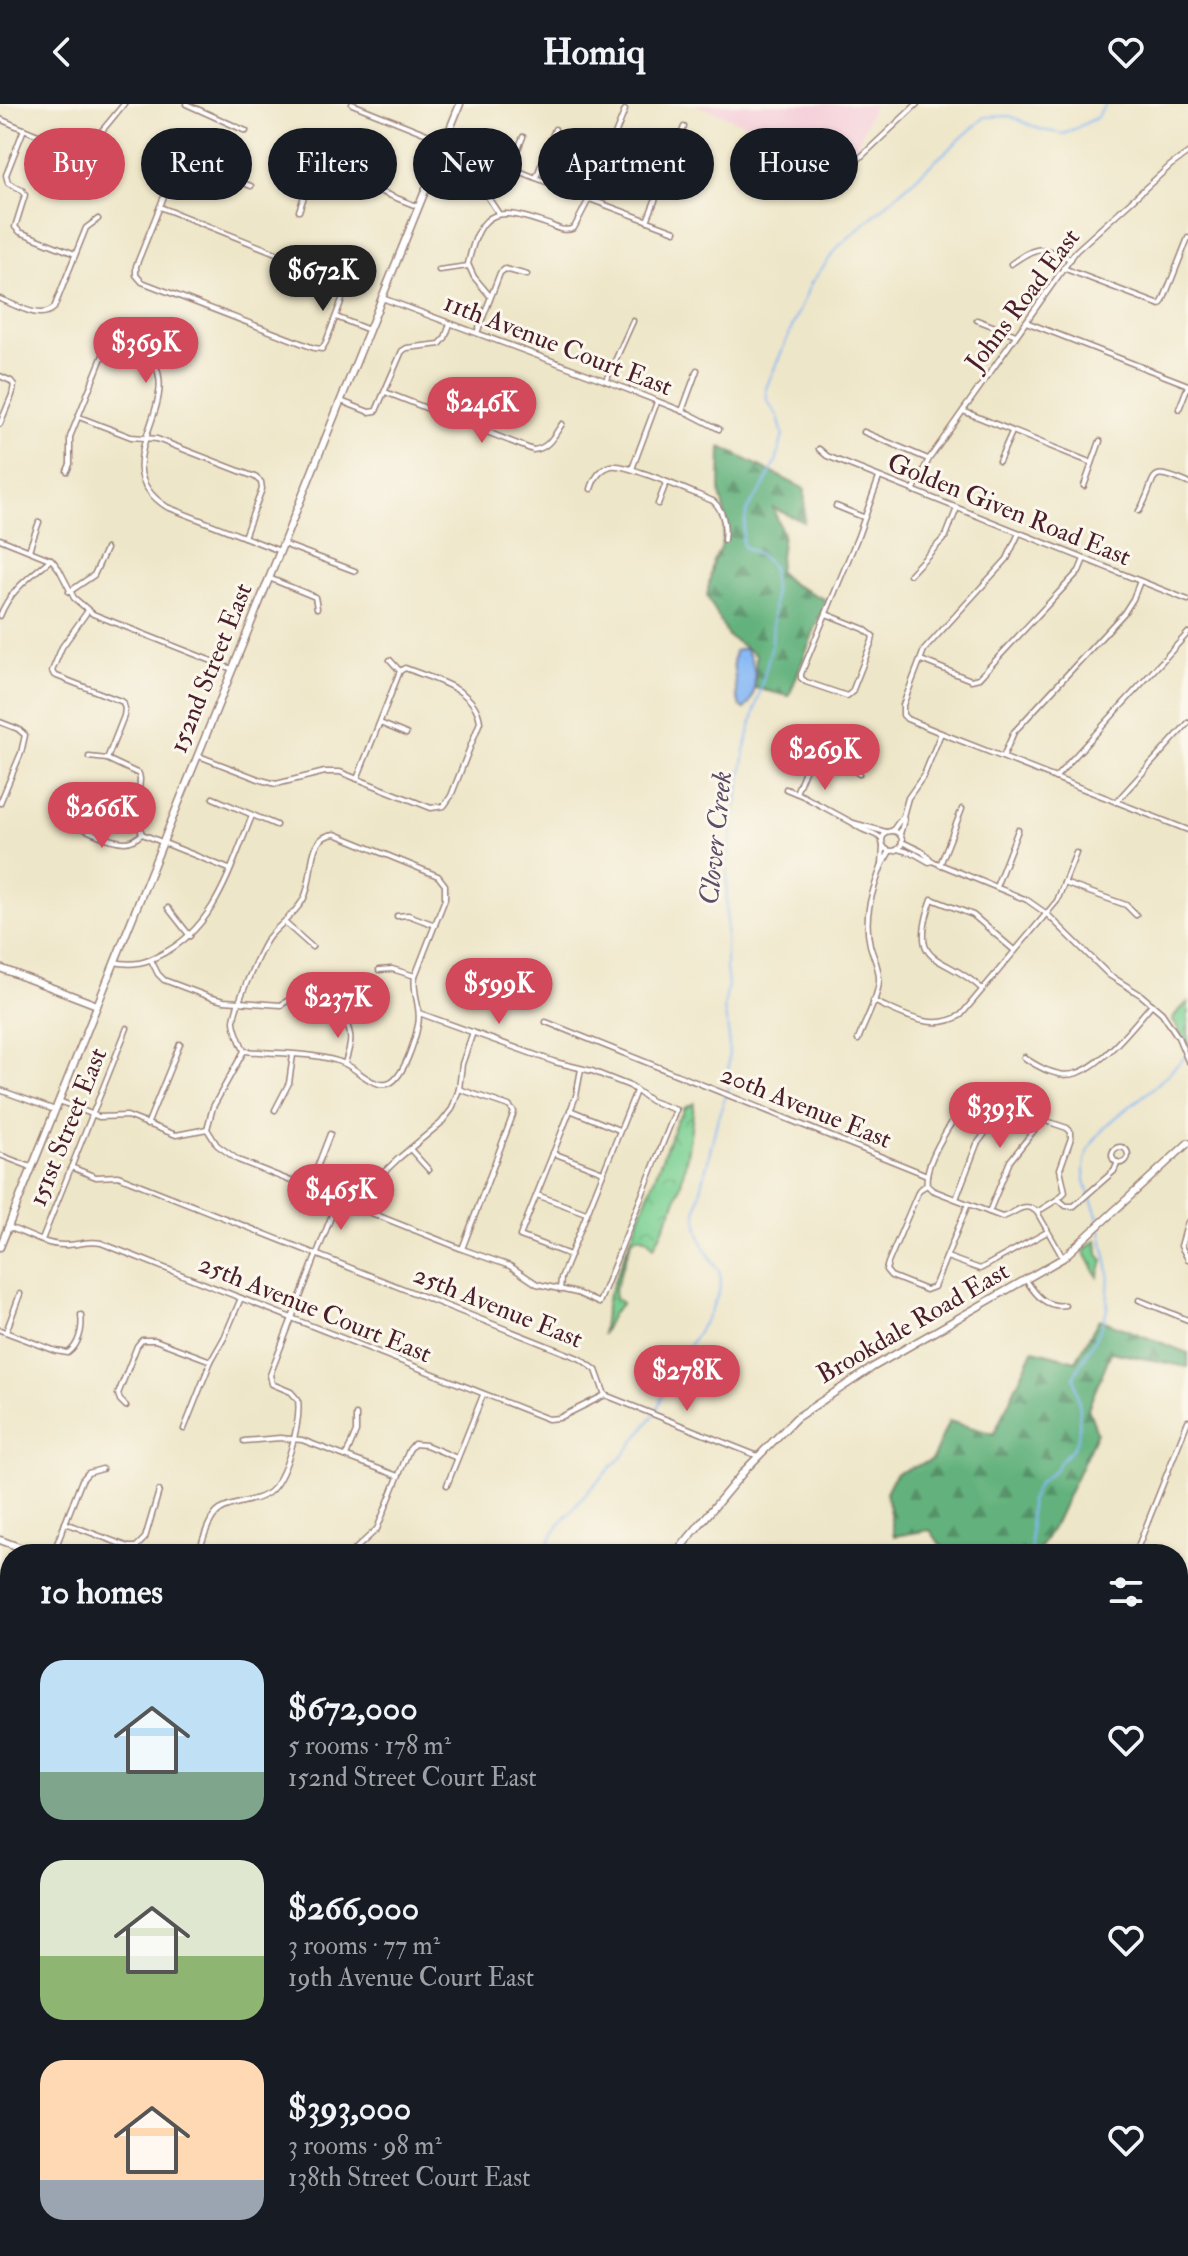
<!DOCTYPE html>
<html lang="en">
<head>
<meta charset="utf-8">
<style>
  body { margin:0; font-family:"IM FELL Double Pica",serif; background:#242831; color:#f1f3f6; height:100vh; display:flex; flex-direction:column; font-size:30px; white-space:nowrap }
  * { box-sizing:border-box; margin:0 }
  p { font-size:26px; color:#9ea1a6 }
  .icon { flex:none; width:44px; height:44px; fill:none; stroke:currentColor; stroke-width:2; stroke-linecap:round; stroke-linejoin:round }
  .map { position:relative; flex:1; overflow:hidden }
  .panel { position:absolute; left:0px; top:1440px; width:1188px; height:712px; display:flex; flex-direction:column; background:#171b24; border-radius:32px 32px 0 0; box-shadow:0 2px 6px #0004 }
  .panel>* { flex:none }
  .banner { position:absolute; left:24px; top:24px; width:1140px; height:72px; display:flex; gap:16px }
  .price { position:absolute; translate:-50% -68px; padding:0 18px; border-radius:28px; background:#d1495b; color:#fff; font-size:26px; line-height:52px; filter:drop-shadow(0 2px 4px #0008) }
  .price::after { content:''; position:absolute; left:50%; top:48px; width:24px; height:18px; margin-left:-12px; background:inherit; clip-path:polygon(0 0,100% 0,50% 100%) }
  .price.active { background:#222; color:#fff }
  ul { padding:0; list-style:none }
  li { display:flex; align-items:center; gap:24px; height:200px; padding:0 40px }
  li span { display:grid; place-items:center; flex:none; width:224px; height:160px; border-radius:24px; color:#555 }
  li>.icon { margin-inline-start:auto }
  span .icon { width:96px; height:96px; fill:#fffc; stroke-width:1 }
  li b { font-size:34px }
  h2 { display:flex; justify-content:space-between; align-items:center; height:96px; padding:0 40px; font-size:34px }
  .tag { padding:0 28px; border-radius:36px; background:#171b24; box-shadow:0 2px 6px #0004; font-size:28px; line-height:72px }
  .tag.active { background:#d1495b; color:#fff }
  header { display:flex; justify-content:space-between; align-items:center; height:104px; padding:0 40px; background:#171b24; font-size:36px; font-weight:700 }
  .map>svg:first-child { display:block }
</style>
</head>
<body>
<header><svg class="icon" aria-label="back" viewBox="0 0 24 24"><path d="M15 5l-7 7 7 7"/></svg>Homiq<svg class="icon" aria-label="heart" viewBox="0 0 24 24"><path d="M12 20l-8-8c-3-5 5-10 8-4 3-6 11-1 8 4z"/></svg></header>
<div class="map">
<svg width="1188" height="2152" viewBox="0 0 1188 2152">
  <defs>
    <pattern id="forest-firs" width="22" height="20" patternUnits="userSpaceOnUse" patternTransform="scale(2)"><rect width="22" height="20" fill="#63b27d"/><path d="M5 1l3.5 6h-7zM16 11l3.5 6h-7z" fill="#549067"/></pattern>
    <pattern id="park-crowns" width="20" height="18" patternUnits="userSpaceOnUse" patternTransform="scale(2)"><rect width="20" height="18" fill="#7ad093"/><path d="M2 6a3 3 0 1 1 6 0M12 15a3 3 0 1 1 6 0" fill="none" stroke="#6bb27f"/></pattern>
  </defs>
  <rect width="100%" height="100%" fill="#fbf7ec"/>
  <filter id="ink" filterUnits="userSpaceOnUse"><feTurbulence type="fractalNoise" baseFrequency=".0125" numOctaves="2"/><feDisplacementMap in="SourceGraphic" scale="16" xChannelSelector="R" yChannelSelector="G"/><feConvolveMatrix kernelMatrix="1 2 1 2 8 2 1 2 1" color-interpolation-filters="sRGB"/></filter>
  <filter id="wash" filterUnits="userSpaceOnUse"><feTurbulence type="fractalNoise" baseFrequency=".006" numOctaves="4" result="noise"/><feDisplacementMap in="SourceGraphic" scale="32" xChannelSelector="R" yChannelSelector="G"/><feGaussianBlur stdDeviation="1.8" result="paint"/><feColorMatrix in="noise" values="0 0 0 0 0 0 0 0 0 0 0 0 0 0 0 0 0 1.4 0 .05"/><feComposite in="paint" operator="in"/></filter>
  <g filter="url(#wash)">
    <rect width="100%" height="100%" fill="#eee6c8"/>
    <polygon fill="#f5cfda" points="695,0 874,0 849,62"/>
    <g fill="url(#forest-firs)" stroke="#566854" stroke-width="2">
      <polygon points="721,343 805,385 804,418 773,404 783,430 778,467 792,480 826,496 789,592 755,584 756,551 728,532 707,492 713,457 721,444 726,415 720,390"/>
      <polygon points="1099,1215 1188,1249 1188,1263 1111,1248 1088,1304 1097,1328 1055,1419 1036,1450 947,1450 930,1426 894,1432 886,1388 895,1370 932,1356 949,1317 994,1330 1033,1246 1076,1257"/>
      <polygon points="188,2142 334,2142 358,2152 184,2152"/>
      <polygon points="897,2142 939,2142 938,2145 954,2152 893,2152"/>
    </g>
    <g fill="url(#park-crowns)" stroke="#62785f" stroke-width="2">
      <polygon points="1188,898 1188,942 1173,916 1174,912"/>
      <path d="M 694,999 C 691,1028 687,1058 679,1086 C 673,1106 663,1124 654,1143 C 649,1137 647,1133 638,1132 L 632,1136 L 614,1188 L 615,1194 L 622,1199 L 612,1210 L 602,1231 L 607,1196 L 677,1016 L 683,1009 L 683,1005 Z"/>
      <polygon points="1097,1136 1098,1150 1103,1157 1098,1173 1084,1147"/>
    </g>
    <g fill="#88b9f4" stroke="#696c90" stroke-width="2">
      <path d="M 741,545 L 745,545 C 757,558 759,593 744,605 L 740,602 L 737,593 L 733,557 L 735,547 Z"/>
      <polygon points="1181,2008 1188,2011 1188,2152 1177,2152 1174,2142 1178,2142 1178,2111 1184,2094 1178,2086 1178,2041 1181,2042 1185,2037 1178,2028 1178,2009"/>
    </g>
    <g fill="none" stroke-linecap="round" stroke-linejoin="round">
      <g stroke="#88b9f4" stroke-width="2">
        <path d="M 1099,1117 C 1094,1100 1083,1082 1084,1063 C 1087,1028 1128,1005 1152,985 C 1164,974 1176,962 1188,950"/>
        <polyline points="541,1450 560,1420 591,1384 627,1347 656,1308 669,1274 710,1208 719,1188 721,1176 719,1167 705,1145 698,1127 696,1107 718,1013 728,987 729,933 724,904 728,881 726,865 727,760 746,641 772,541 774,488 772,462 759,450 744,443 742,436 747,406 763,383 776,358 783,331 778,313 767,296 766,284 811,179 839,142 985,13 1010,12 1042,26 1064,30 1096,14 1106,0"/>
        <polyline points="1031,1450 1030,1397 1038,1380 1056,1365 1062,1355 1073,1344 1078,1334 1080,1305 1074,1272 1099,1228 1107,1206 1109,1168 1100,1123"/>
        <polyline points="0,1748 10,1746"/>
      </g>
    </g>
  </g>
  <g filter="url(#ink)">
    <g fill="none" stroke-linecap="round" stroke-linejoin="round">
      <defs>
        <g id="street">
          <polyline points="186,0 246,27"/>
          <polyline points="352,0 576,90 675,127"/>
          <path d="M 0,15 C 14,21 74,48 85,43 C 94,39 116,9 124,0"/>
          <polyline points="24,25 6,71 8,79 22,86 25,91 15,123 20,128 75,150"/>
          <polyline points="510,64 523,33"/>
          <polyline points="536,74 555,25"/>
          <polyline points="807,85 826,86 834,83 847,66 917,0"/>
          <polyline points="487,92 499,110"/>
          <path d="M 160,103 L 344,176 L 347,182 L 326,238 L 322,245 L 314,244 L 142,178 L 136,171 L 136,162 L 175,65 C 179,59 182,57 190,59 L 251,82"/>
          <polyline points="299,107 310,75 321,64 419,103"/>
          <polyline points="647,117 684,23"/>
          <path d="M 1011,160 C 1039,140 1039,143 1071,155"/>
          <polyline points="1063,164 1160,201 1163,197 1188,134"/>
          <polyline points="439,166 468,162"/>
          <path d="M 490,192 L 474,173 L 468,160 C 481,101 499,103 550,121 C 559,125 565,128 574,124 L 589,95 L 625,6"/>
          <polyline points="382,194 606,277 690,310 719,325"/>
          <path d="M 0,195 C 16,201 40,217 54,204 L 86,124 L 98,115"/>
          <polyline points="336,213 369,226"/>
          <polyline points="977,216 1016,231"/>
          <polyline points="1026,218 1188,281"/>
          <polyline points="477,229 500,169 505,165 527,171"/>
          <polyline points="0,272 11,277 14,281 12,291 0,320"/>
          <polyline points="606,277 633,217"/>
          <path d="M 385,288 L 533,346 C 548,345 554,332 562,320"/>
          <polyline points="341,297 369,308 376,307 402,247 407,244 440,240 445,234 450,220"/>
          <polyline points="1179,305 1188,282"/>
          <polyline points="682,307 697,266"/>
          <polyline points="963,307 1092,359"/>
          <polyline points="79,313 131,333 157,335 255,373 261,378 262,385 244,433"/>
          <polyline points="864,328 928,355"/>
          <polyline points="819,345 827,352 1188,496"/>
          <polyline points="999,357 1012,328"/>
          <polyline points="632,365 657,298"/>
          <path d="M 67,367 L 70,360 L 70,333 L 107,241 L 116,231 C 127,231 135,236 143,244 C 197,295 96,358 167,403 L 280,447"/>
          <polyline points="1084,382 1100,337"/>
          <path d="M 591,385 C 594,375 600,365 611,362 C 625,358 695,390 713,397 C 724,407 726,421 724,436"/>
          <polyline points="913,387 929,355 1076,147 1171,61 1188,49"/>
          <polyline points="658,400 666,379"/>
          <polyline points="836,402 863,413"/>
          <path d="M 1139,407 C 1159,376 1143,359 1188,379"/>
          <polyline points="1019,429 1007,455 924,546 903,601 903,611 907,615 941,629 1188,726"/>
          <polyline points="0,435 52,456 59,465 74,494 93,510 232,565"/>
          <polyline points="283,440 355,467"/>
          <polyline points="29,446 39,418"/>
          <polyline points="910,470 946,432 957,404"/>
          <polyline points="269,474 315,493 317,504"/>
          <polyline points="69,488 94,471 106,445"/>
          <polyline points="87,508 62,543 52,567 54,571 123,598 125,605 124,612 107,655"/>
          <polyline points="826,510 864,525 873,532 872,537 852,588 847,592 806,578 801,574 801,570 858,432 879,374"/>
          <path d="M 0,512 C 10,486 30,473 51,455"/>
          <polyline points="921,556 971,576 979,574 1079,467 1084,455"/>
          <polyline points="0,618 18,625 25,631 21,649 0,699"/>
          <polyline points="380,619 406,630"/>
          <path d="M 199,652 L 261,676 L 276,680 L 325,668 L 340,668 L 431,704 L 444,702 L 451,692 L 480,618 C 476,584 432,575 405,564 L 400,567 L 390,556"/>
          <polyline points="89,653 107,655 139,670 140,675 137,716 142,730"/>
          <polyline points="1003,653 1014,628 1124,509 1133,495 1140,477"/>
          <polyline points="1055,674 1188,529"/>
          <polyline points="357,675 400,567"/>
          <polyline points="786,685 803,692 853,719"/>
          <polyline points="796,689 810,654 814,650 848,662 859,670"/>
          <polyline points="213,694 276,721"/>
          <polyline points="1116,698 1188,619"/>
          <polyline points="903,712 908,694 924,671 941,629"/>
          <path d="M 66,713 C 76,723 110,738 125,738 C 132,738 137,734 142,730"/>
          <polyline points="893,726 903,712 904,716 900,730"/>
          <circle cx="892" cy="737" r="10"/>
          <polyline points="142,730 229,765"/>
          <path d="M 882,735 C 873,727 861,728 853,719 L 886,728"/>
          <polyline points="883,742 882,761 890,747"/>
          <polyline points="898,745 915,750 929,758 932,757 923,748 902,738"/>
          <polyline points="932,757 1027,796 1047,810 1109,871 1141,891 1162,909 1178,933 1188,957"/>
          <polyline points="940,761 962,705"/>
          <polyline points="1064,779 1126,801 1136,811"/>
          <polyline points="996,783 1018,726"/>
          <polyline points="168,804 190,832"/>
          <polyline points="397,812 408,811 435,821"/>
          <polyline points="284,818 312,843"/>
          <polyline points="151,856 158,870 164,876 212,894 224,897 281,901 287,897"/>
          <path d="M 114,858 C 133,862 146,859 162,850 C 216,823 230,764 252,712"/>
          <polyline points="379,866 392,865 415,872"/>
          <path d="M 982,885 C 943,848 907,866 932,795 L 973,811 L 1015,847"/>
          <path d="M 873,897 C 901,909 932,929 961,911 L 1057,797 L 1076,749"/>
          <path d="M 343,911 C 353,932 352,937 345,959"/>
          <polyline points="546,918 927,1071"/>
          <path d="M 858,936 C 864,919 878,895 879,877 C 880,864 873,853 870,841 C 863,812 872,788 882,761"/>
          <path d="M 244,947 C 274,950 315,948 343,959 C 357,964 371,983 387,980 C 403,977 415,936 418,921 C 422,905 412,889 415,872 L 445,795 L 445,781 L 438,772 L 335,730 C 304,732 316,774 303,796 C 294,811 280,820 269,833 C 261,843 233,907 234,918 C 235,928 241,938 244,947 L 213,1003 L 207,1025 L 217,1041 L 238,1056 L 462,1145 L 510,1162 L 537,1180 L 577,1189 L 599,1199 L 676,1006 L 651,997 L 630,982 L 592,967 L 555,958 L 419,909"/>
          <path d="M 1024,953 C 1031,959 1038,962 1046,966 C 1057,970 1066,973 1077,969 C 1102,962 1135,920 1152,900"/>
          <polyline points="459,985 509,1002 514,1008 462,1145"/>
          <polyline points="0,986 55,1006"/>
          <polyline points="59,997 99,1013 127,1012 176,1031 207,1025"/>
          <polyline points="275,1006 289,979 293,951"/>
          <polyline points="570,1006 619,1026"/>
          <polyline points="147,1021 180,940"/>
          <circle cx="1120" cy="1051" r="8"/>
          <polyline points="410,1045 429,1066"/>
          <polyline points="553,1049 603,1068"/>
          <polyline points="0,1051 31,1063"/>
          <polyline points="71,1063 96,1073 118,1072 581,1255 596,1266 605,1291"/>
          <polyline points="927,1081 919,1086 888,1159 886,1166 891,1172 926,1186 934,1183 968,1100"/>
          <polyline points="309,1084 330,1030"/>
          <polyline points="537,1091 586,1109"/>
          <path d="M 956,1095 L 977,1040 L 1001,1008 L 1002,1002 L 979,991 L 970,993 C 956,1011 923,1057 927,1081 L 932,1086 L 1002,1113 C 1015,1110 1024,1096 1037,1108 L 1063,1154"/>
          <polyline points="1058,1095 1066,1102 1074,1102 1114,1067 1118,1058"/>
          <polyline points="365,1107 381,1071 399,1054 441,1019 452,1005 459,985 462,960 473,928"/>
          <polyline points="989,1108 1010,1057 1039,1020 1046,1017 1067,1024 1071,1028 1071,1034 1060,1065 1065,1088 1058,1095 1037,1108"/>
          <polyline points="1188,1118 1181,1142 1188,1155"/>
          <path d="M 8,1123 C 25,1129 45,1141 63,1141 C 76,1142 87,1136 101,1139 L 548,1315 L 559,1314 L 605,1291"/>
          <polyline points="42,1136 127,924"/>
          <polyline points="570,1151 520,1132 576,992 581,965"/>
          <polyline points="947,1153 980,1165 1047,1128"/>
          <path d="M 1026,1176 C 1036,1191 1046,1204 1065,1201"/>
          <polyline points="560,1186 561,1174 636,987"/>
          <polyline points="1139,1196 1188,1216"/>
          <path d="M 0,1226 L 56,1247 L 68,1249 C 79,1241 83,1225 81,1211"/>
          <polyline points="6,1228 20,1190"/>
          <polyline points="605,1291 758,1352"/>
          <polyline points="126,1302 120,1296 118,1290 137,1242 142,1236 155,1236 211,1257"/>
          <polyline points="184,1325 211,1257 224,1234 241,1194"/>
          <polyline points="244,1337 280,1334 302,1336 398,1372"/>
          <polyline points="346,1352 356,1328 356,1311"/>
          <polyline points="447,1381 483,1291"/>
          <polyline points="65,1419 129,1443 136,1443 145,1434 159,1387"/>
          <polyline points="53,1450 82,1376 88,1369 102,1365"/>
          <path d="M 198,1450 C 203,1437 208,1414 220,1406 C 234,1397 254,1399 268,1389 C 286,1376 301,1318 298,1296 L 291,1288 L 272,1280 L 270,1271 L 338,1095"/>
          <polyline points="275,1450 297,1445 313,1450"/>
          <polyline points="350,1450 377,1425 409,1346 414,1340 426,1341 457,1354"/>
          <polyline points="1135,1450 1188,1317"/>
          <polyline points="0,1484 10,1488"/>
          <polyline points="0,1572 8,1565"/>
          <polyline points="0,1838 5,1827 10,1829"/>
          <polyline points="7,1891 5,1870 10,1858"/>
          <polyline points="0,2066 10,2070"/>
          <polyline points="99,2152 103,2142"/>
          <polyline points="599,2152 603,2142"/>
          <polyline points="1032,2152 1036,2142"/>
        </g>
        <g id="secondary">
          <polyline points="0,864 97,901"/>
          <polyline points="0,1143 460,0"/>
          <polyline points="0,1436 38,1450"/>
          <polyline points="675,1450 746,1365 796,1314 873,1263 1063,1154 1188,1039"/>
          <polyline points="0,1892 10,1890"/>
          <polyline points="1178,1894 1188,1898"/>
          <polyline points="391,2151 393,2152"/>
        </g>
      </defs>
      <use href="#street" stroke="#9c827a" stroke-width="7"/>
      <use href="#secondary" stroke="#9c827a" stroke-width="9"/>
      <use href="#street" stroke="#fff" stroke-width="4"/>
      <use href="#secondary" stroke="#fff" stroke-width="6"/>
      <defs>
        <g id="rail">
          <polyline points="1178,1652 1188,1653"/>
          <polyline points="0,1931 10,1927"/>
        </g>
      </defs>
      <use href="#rail" stroke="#4a1f2b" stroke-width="5"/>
      <use href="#rail" stroke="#fbf7ec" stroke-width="2" stroke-dasharray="6" stroke-linecap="butt"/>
    </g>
  </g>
  <g text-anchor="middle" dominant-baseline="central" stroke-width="6" stroke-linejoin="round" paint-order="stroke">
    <g font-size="26" fill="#4a1f2b" stroke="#fbf7ec">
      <text transform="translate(1023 196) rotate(-53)">Johns Road East</text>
      <text transform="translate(558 241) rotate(21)">11th Avenue Court East</text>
      <text transform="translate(1009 406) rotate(22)">Golden Given Road East</text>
      <text transform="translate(211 564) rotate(-68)">152nd Street East</text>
      <text transform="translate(806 1003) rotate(22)">20th Avenue East</text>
      <text transform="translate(68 1023) rotate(-68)">151st Street East</text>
      <text transform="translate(498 1203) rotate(22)">25th Avenue East</text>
      <text transform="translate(315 1205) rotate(22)">25th Avenue Court East</text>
      <text transform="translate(913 1219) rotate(-30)">Brookdale Road East</text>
    </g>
    <g font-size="28" font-style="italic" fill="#5d4d67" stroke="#fbf7ec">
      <text transform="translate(716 734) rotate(-84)">Clover Creek</text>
    </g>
  </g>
</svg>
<b class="price active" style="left:323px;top:209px">$672K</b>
<b class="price" style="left:146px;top:281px">$369K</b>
<b class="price" style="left:482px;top:341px">$246K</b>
<b class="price" style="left:825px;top:688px">$269K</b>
<b class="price" style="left:102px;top:746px">$266K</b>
<b class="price" style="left:499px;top:922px">$599K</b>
<b class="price" style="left:338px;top:936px">$237K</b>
<b class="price" style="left:1000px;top:1046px">$393K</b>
<b class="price" style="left:341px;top:1128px">$465K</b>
<b class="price" style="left:687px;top:1309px">$278K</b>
<div class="banner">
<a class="tag active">Buy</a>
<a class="tag">Rent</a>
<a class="tag">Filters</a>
<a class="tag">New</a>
<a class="tag">Apartment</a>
<a class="tag">House</a>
</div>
<section class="panel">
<h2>10 homes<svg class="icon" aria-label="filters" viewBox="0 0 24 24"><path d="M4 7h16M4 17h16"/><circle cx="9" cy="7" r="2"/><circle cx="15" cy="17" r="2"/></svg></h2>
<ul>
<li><span style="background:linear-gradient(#bfe0f5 70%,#7fa58c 0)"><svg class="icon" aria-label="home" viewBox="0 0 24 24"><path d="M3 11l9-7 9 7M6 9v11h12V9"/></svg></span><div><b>$672,000</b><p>5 rooms · 178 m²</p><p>152nd Street Court East</p></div><svg class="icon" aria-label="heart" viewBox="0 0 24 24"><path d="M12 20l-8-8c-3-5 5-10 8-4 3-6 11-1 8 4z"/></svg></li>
<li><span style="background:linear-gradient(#dfe7d0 60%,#8fb573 0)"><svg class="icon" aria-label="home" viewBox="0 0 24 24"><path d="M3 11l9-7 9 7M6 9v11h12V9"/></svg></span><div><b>$266,000</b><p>3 rooms · 77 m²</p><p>19th Avenue Court East</p></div><svg class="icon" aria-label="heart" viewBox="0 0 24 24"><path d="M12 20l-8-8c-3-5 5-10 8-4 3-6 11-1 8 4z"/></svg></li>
<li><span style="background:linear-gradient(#ffd9b3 75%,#9aa5b1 0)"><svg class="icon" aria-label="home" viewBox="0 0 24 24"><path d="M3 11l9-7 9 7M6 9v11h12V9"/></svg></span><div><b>$393,000</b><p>3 rooms · 98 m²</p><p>138th Street Court East</p></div><svg class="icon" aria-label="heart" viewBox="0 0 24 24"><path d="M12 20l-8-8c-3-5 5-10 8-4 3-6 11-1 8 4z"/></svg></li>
</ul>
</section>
</div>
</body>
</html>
